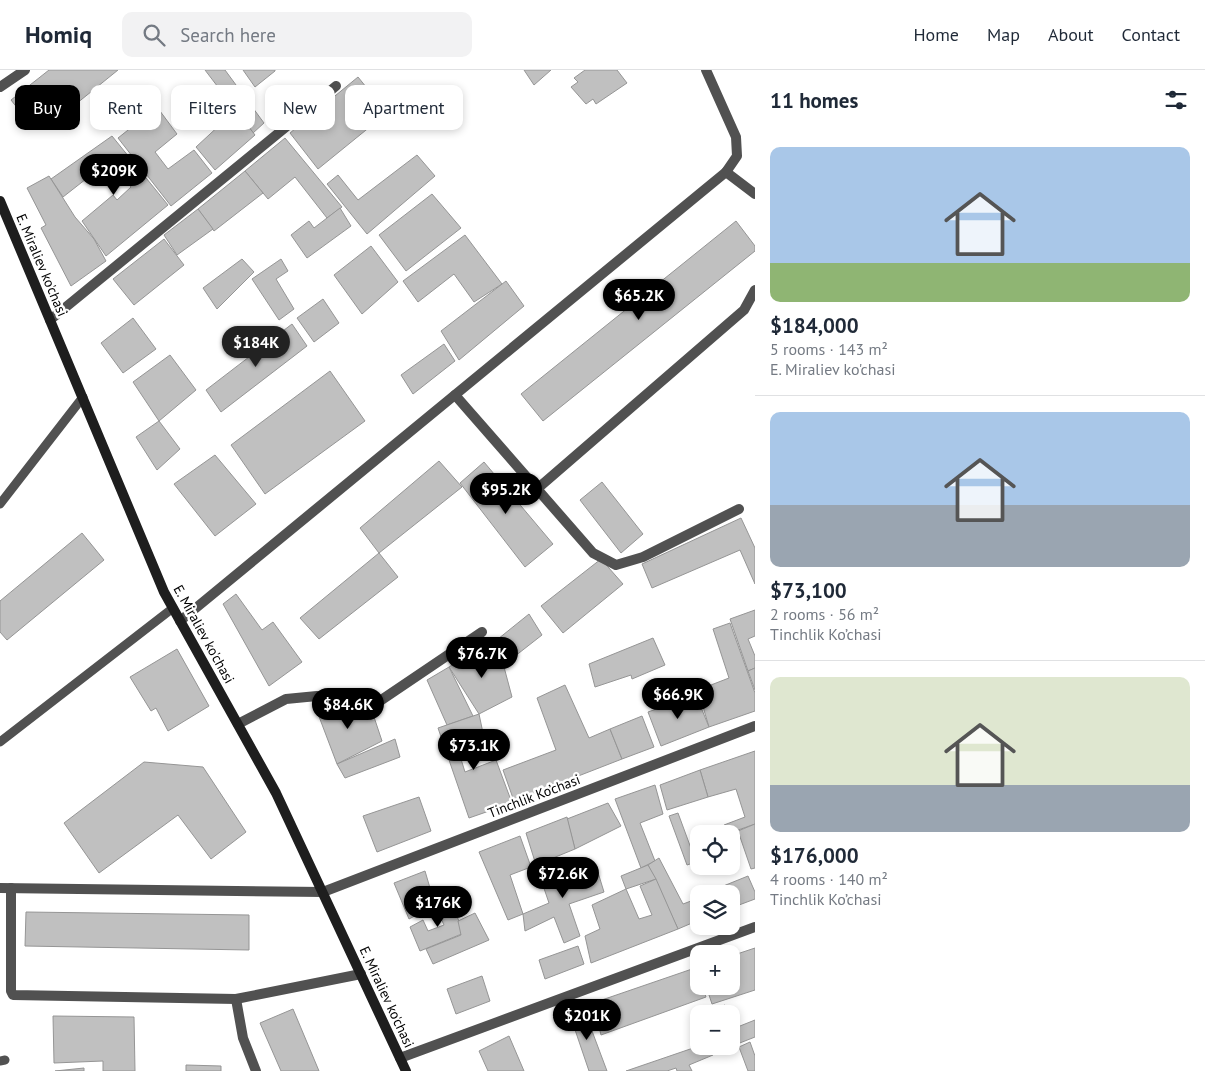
<!DOCTYPE html>
<html lang="en">
<head>
<meta charset="utf-8">
<style>
  body { margin:0; font-family:"PT Sans",sans-serif; background:#f2f2f3; color:#1f2937; height:100vh; display:flex; flex-direction:column; font-size:19px; white-space:nowrap }
  * { box-sizing:border-box; margin:0 }
  p { font-size:16px; color:#747a83 }
  .icon { flex:none; width:28px; height:28px; fill:none; stroke:currentColor; stroke-width:2; stroke-linecap:round; stroke-linejoin:round }
  .map { position:relative; flex:1; overflow:hidden }
  .panel { display:flex; flex-direction:column; background:#fff; width:450px }
  .panel>* { flex:none }
  .hud { position:absolute; left:15px; top:15px; width:475px; height:45px; display:flex; gap:10px }
  .controls { position:absolute; left:690px; top:755px; display:grid; gap:10px }
  .controls a { display:grid; place-items:center; width:50px; height:50px; border-radius:10px; background:#fff; box-shadow:0 2px 8px #0003; font-size:25px }
  .price { position:absolute; translate:-50% -42px; padding:0 11px; border-radius:18px; background:#000; color:#fff; font-size:16px; line-height:32px; filter:drop-shadow(0 1px 2px #0008) }
  .price::after { content:''; position:absolute; left:50%; top:30px; width:15px; height:11px; margin-left:-8px; background:inherit; clip-path:polygon(0 0,100% 0,50% 100%) }
  .price.current { background:#222; color:#fff }
  ul { padding:0; list-style:none }
  li { display:grid; align-content:center; gap:10px; height:265px; padding:0 15px }
  li+li { border-top:1px solid #e0e1e3 }
  li span { display:grid; place-items:center; height:155px; border-radius:10px; color:#555 }
  li>.icon { margin-inline-start:auto }
  span .icon { width:90px; height:90px; fill:#fffc; stroke-width:1 }
  li b { font-size:21px }
  h2 { display:flex; justify-content:space-between; align-items:center; height:60px; padding:0 15px; font-size:21px }
  .pill { padding:0 18px; border-radius:10px; background:#fff; box-shadow:0 2px 8px #0003; font-size:18px; line-height:45px }
  .pill.current { background:#000; color:#fff }
  header { display:flex; align-items:center; gap:30px; box-sizing:border-box; height:70px; padding:0 25px; background:#fff; border-bottom:1px solid #e0e1e3 }
  header strong { font-size:24px }
  nav { display:flex; gap:28px; margin-inline-start:auto; font-size:18px }
  .search { width:350px; height:45px; background:#f2f2f3; display:flex; align-items:center; gap:12px; box-sizing:border-box; padding:0 18px; border-radius:10px; color:#747a83; font-size:19px }
  main { display:flex; flex:1; min-height:0 }
  .map>svg:first-child { display:block }
</style>
</head>
<body>
<header>
<strong>Homiq</strong>
<div class="search"><svg class="icon" aria-label="search" viewBox="0 0 24 24"><circle cx="10" cy="10" r="6"/><path d="M15 15l6 6"/></svg>Search here</div>
<nav><a>Home</a><a>Map</a><a>About</a><a>Contact</a></nav>
</header>
<main>
<div class="map">
<svg width="755" height="1001" viewBox="0 0 755 1001">
  <rect width="100%" height="100%" fill="#fff"/>
  <g fill="#c0c0c0" stroke="#959595">
    <polygon points="49,0 118,0 71,38 34,59 11,30"/>
    <polygon points="205,0 225,0 264,53 253,63"/>
    <polygon points="243,0 275,0 275,1 255,17"/>
    <polygon points="524,0 551,0 534,15"/>
    <polygon points="585,0 617,0 627,13 596,34 593,29 586,34 571,17 578,12 574,8"/>
    <polygon points="358,7 387,43 318,99 290,63"/>
    <polygon points="217,15 255,65 215,100 196,77 223,52 204,26"/>
    <polygon points="157,37 177,64 155,82 168,99 194,80 212,103 171,136 118,68"/>
    <polygon points="112,66 168,135 106,186 82,151 113,125 117,130 131,117 109,91 63,127 51,109"/>
    <polygon points="285,68 342,137 327,148 295,107 268,129 245,101"/>
    <polygon points="417,85 435,106 367,164 327,114 338,105 358,130"/>
    <polygon points="245,101 263,123 214,161 198,139"/>
    <polygon points="49,106 75,147 94,169 106,191 71,216 41,158 46,155 27,118"/>
    <polygon points="432,124 461,158 406,201 379,165"/>
    <polygon points="340,138 351,156 307,188 291,165 309,151 314,158"/>
    <polygon points="198,139 213,159 177,185 164,165"/>
    <polygon points="736,151 755,176 755,181 543,351 521,324"/>
    <polygon points="465,165 502,214 474,232 454,204 418,232 403,211"/>
    <polygon points="164,169 184,195 134,235 113,209"/>
    <polygon points="371,176 398,212 362,244 334,205"/>
    <polygon points="242,189 254,202 217,239 203,218"/>
    <polygon points="281,189 288,201 276,209 294,239 279,250 252,209"/>
    <polygon points="506,211 524,236 459,290 441,261"/>
    <polygon points="323,229 339,253 314,272 297,248"/>
    <polygon points="133,248 156,279 123,303 101,273"/>
    <polygon points="292,254 307,276 221,342 206,320"/>
    <polygon points="444,274 455,291 413,324 401,305"/>
    <polygon points="170,285 196,320 159,351 133,312"/>
    <polygon points="330,301 365,351 265,424 231,375"/>
    <polygon points="159,351 180,379 157,400 136,367"/>
    <polygon points="215,385 256,434 215,466 174,414"/>
    <polygon points="439,391 462,417 379,483 360,458"/>
    <polygon points="484,392 553,474 525,497 460,413"/>
    <polygon points="602,412 643,464 621,483 580,430"/>
    <polygon points="741,448 755,478 755,514 740,480 652,518 642,494"/>
    <polygon points="82,463 104,490 7,570 0,562 0,531"/>
    <polygon points="379,483 398,507 319,569 300,548"/>
    <polygon points="601,489 623,514 563,563 541,536"/>
    <polygon points="236,524 262,560 273,552 302,592 269,616 223,534"/>
    <polygon points="755,540 755,566 748,569 755,586 755,598 748,601 730,549"/>
    <polygon points="529,544 542,565 510,590 493,573"/>
    <polygon points="730,553 755,623 755,641 709,657 698,620 729,608 713,559"/>
    <polygon points="653,568 665,595 632,609 631,605 595,617 589,594"/>
    <polygon points="482,575 504,597 512,627 479,644 449,597"/>
    <polygon points="177,579 209,636 168,661 156,638 151,641 130,607"/>
    <polygon points="449,597 473,646 447,655 427,610"/>
    <polygon points="755,598 755,620 748,601"/>
    <polygon points="565,615 589,668 610,659 622,689 514,731 503,700 556,680 537,628"/>
    <polygon points="696,625 709,657 661,676 648,642"/>
    <polygon points="335,627 345,651 371,638 382,671 337,694 315,636"/>
    <polygon points="479,644 483,663 456,673 465,702 496,690 512,733 469,748 438,658"/>
    <polygon points="642,646 654,677 622,689 610,659"/>
    <polygon points="395,669 400,687 345,708 337,694"/>
    <polygon points="755,681 755,754 727,764 724,755 745,747 736,719 708,727 700,700"/>
    <polygon points="144,692 203,697 246,762 211,789 178,745 99,803 64,753"/>
    <polygon points="700,700 708,727 667,740 660,715"/>
    <polygon points="655,715 663,744 640,753 655,791 641,798 615,729"/>
    <polygon points="419,727 431,761 377,782 363,746"/>
    <polygon points="608,733 621,756 575,779 567,749"/>
    <polygon points="678,743 692,781 699,778 699,791 687,795 669,746"/>
    <polygon points="567,747 575,779 536,795 526,763"/>
    <polygon points="755,754 755,798 751,799 738,761"/>
    <polygon points="520,766 531,797 510,805 523,844 508,850 479,782"/>
    <polygon points="659,788 683,834 699,828 699,850 678,859 648,795"/>
    <polygon points="548,790 560,812 596,796 604,822 569,834 580,866 564,873 554,847 525,861 523,844 549,833 536,795"/>
    <polygon points="648,795 656,809 626,819 621,806"/>
    <polygon points="425,801 435,835 409,849 394,813"/>
    <polygon points="748,806 755,822 755,829 731,838 731,824 712,824 711,821"/>
    <polygon points="656,809 678,859 591,893 585,866 600,859 592,835 626,819 639,849 652,845 640,816"/>
    <polygon points="450,830 464,863 420,881 410,857 423,850 428,861 444,855 435,835"/>
    <polygon points="26,842 249,845 249,880 25,876"/>
    <polygon points="475,843 489,870 433,894 426,879 461,865 458,851"/>
    <polygon points="578,876 584,894 545,909 539,890"/>
    <polygon points="755,878 755,920 712,934 706,916 731,916 731,886"/>
    <polygon points="695,898 699,916 702,916 706,927 601,965 593,933"/>
    <polygon points="482,906 490,931 456,944 447,919"/>
    <polygon points="725,935 729,944 709,944 708,942"/>
    <polygon points="583,937 607,1001 589,1001 569,942"/>
    <polygon points="293,939 319,1001 281,1001 260,953"/>
    <polygon points="53,946 134,947 135,1001 103,1001 103,991 54,993"/>
    <polygon points="731,949 735,958 755,950 755,967 722,980 721,976 731,976"/>
    <polygon points="509,966 524,1001 488,1001 479,981"/>
    <polygon points="750,972 755,986 755,1001 748,1001 739,977"/>
    <polygon points="699,976 711,976 713,985 689,995 692,1001 677,1001 676,998 667,1001 626,1001"/>
    <polygon points="186,995 221,996 221,1001 186,1001"/>
    <polygon points="84,998 84,1001 55,1001"/>
  </g>
  <g fill="none" stroke-linecap="round" stroke-linejoin="round">
    <g stroke="#515151" stroke-width="9">
      <polyline points="0,434 83,327"/>
      <polyline points="0,672 173,538"/>
      <polyline points="0,991 5,990"/>
    </g>
    <g stroke="#515151" stroke-width="10">
      <polyline points="0,17 25,0"/>
      <polyline points="726,102 755,124"/>
      <polyline points="50,250 336,16"/>
      <polyline points="455,325 593,483 616,495 643,487 739,439"/>
      <polyline points="537,419 744,240 755,220"/>
      <polyline points="180,551 726,102 737,86 736,67 706,0"/>
      <polyline points="238,654 286,629 317,626 338,630 352,639 368,639 482,562"/>
      <polyline points="0,818 323,822 755,656"/>
      <polyline points="11,818 11,921 13,925 236,929 361,904"/>
      <polyline points="236,929 243,968 256,1001"/>
      <polyline points="400,988 755,857"/>
    </g>
    <polyline stroke="#1e1e1e" stroke-width="10" points="0,131 164,522 276,723 406,1001"/>
  </g>
  <g text-anchor="middle" dominant-baseline="central" stroke-width="5" stroke-linejoin="round" paint-order="stroke">
    <g font-size="14" fill="#000" stroke="#fff">
      <text transform="translate(42 195) rotate(67)">E. Miraliev ko'chasi</text>
      <text transform="translate(204 564) rotate(61)">E. Miraliev ko'chasi</text>
      <text transform="translate(534 726) rotate(-21)">Tinchlik Ko’chasi</text>
      <text transform="translate(387 927) rotate(65)">E. Miraliev ko'chasi</text>
    </g>
  </g>
</svg>
<div class="controls">
<a><svg class="icon" aria-label="locate" viewBox="0 0 24 24"><circle cx="12" cy="12" r="6"/><path d="M12 2v4M12 18v4M2 12h4M18 12h4"/></svg></a>
<a><svg class="icon" aria-label="layers" viewBox="0 0 24 24"><path d="M12 4l9 5-9 5-9-5zM3 14l9 5 9-5"/></svg></a>
<a>+</a>
<a>−</a>
</div>
<b class="price" style="left:114px;top:126px">$209K</b>
<b class="price" style="left:639px;top:251px">$65.2K</b>
<b class="price current" style="left:256px;top:298px">$184K</b>
<b class="price" style="left:506px;top:445px">$95.2K</b>
<b class="price" style="left:482px;top:609px">$76.7K</b>
<b class="price" style="left:678px;top:650px">$66.9K</b>
<b class="price" style="left:348px;top:660px">$84.6K</b>
<b class="price" style="left:474px;top:701px">$73.1K</b>
<b class="price" style="left:563px;top:829px">$72.6K</b>
<b class="price" style="left:438px;top:858px">$176K</b>
<b class="price" style="left:587px;top:971px">$201K</b>
<div class="hud">
<a class="pill current">Buy</a>
<a class="pill">Rent</a>
<a class="pill">Filters</a>
<a class="pill">New</a>
<a class="pill">Apartment</a>
</div>
</div>
<section class="panel">
<h2>11 homes<svg class="icon" aria-label="filters" viewBox="0 0 24 24"><path d="M4 7h16M4 17h16"/><circle cx="9" cy="7" r="2"/><circle cx="15" cy="17" r="2"/></svg></h2>
<ul>
<li><span style="background:linear-gradient(#a9c7e8 75%,#8fb573 0)"><svg class="icon" aria-label="home" viewBox="0 0 24 24"><path d="M3 11l9-7 9 7M6 9v11h12V9"/></svg></span><div><b>$184,000</b><p>5 rooms · 143 m²</p><p>E. Miraliev ko'chasi</p></div></li>
<li><span style="background:linear-gradient(#a9c7e8 60%,#9aa5b1 0)"><svg class="icon" aria-label="home" viewBox="0 0 24 24"><path d="M3 11l9-7 9 7M6 9v11h12V9"/></svg></span><div><b>$73,100</b><p>2 rooms · 56 m²</p><p>Tinchlik Ko’chasi</p></div></li>
<li><span style="background:linear-gradient(#dfe7d0 70%,#9aa5b1 0)"><svg class="icon" aria-label="home" viewBox="0 0 24 24"><path d="M3 11l9-7 9 7M6 9v11h12V9"/></svg></span><div><b>$176,000</b><p>4 rooms · 140 m²</p><p>Tinchlik Ko’chasi</p></div></li>
</ul>
</section>
</main>
</body>
</html>
